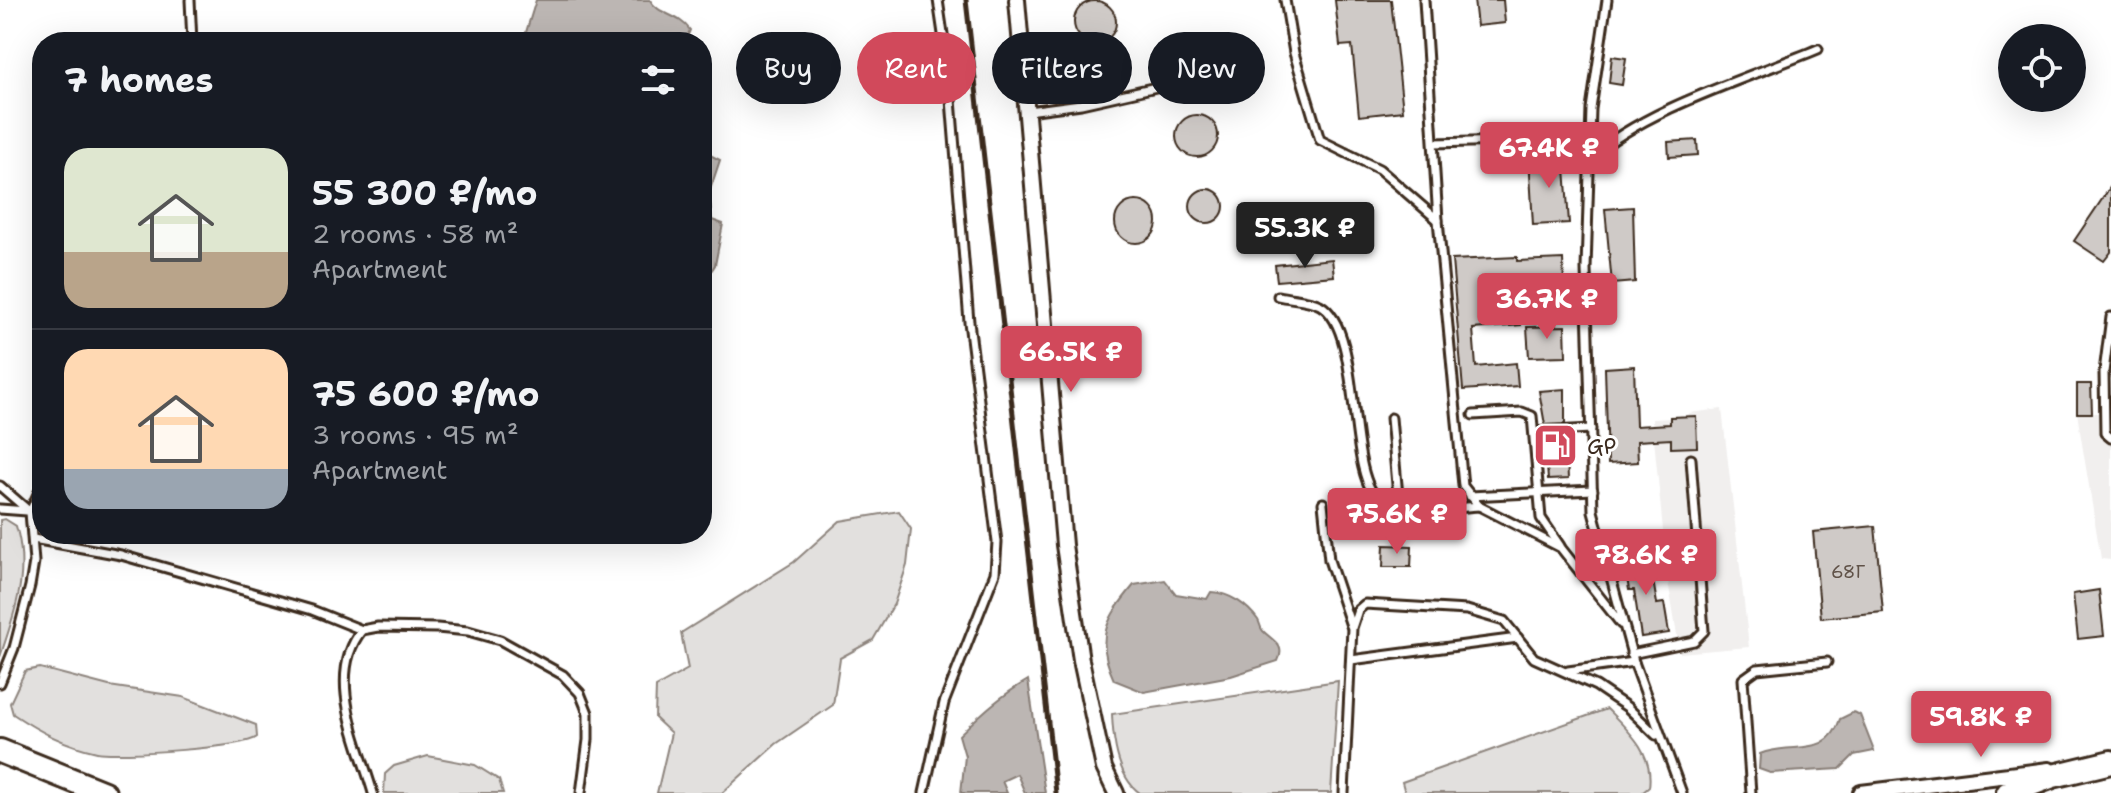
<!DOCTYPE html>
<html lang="en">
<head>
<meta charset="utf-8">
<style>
  body { margin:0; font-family:"Shantell Sans",sans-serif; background:#242831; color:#f1f3f6; height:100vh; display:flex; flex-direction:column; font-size:30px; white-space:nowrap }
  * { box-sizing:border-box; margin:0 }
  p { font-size:26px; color:#9ea1a6 }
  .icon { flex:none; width:44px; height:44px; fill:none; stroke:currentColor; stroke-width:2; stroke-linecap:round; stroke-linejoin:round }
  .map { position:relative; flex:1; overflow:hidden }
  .drawer { position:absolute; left:32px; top:32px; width:680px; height:512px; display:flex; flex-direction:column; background:#171b24; border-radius:32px; box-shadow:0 8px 32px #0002 }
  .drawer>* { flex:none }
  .top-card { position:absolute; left:736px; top:32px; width:760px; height:72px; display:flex; gap:16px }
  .buttons { position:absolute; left:1998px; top:24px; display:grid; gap:16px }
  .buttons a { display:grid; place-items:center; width:88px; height:88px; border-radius:50%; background:#171b24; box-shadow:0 8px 32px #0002; font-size:40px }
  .price { position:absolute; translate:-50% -68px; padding:0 18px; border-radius:8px; background:#d1495b; color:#fff; font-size:26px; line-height:52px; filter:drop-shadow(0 2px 4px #0008) }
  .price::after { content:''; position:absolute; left:50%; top:48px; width:24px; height:18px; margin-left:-12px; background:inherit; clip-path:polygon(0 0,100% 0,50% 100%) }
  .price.on { background:#222; color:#fff }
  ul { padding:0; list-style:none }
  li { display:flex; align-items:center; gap:24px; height:200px; padding:0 32px }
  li+li { border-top:2px solid #363941 }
  li span { display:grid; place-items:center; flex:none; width:224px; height:160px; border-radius:24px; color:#555 }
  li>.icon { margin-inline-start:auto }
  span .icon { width:96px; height:96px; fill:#fffc; stroke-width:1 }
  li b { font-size:34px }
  h2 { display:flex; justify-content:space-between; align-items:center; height:96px; padding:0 32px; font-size:34px }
  .chip { padding:0 28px; border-radius:36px; background:#171b24; box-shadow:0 8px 32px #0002; font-size:28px; line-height:72px }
  .chip.on { background:#d1495b; color:#fff }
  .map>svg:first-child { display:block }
</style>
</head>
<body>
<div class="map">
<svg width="2111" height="793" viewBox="0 0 2111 793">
  <rect width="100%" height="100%" fill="#fff"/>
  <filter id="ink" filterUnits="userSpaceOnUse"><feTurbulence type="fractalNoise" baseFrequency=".0125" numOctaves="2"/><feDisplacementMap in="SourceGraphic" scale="16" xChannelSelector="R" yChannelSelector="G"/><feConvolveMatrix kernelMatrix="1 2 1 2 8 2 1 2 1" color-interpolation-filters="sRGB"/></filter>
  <g filter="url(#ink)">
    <g fill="#f1efee">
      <polygon points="1722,409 1749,647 1680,653 1668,581 1652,419 1688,417 1689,413"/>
      <polygon points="2077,413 2111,413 2111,560 2101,559"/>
    </g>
    <g fill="#e2e0de" stroke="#8e857e" stroke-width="2">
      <polygon points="899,511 911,529 907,565 894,604 873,640 840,658 833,705 776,744 722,793 657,793 671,733 655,718 656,687 688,669 681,633 794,562 840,521"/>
      <path d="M 5,519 L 16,526 C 30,572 15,613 0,657 L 0,520 Z"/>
      <path d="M 40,668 L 109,686 L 183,697 L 256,725 L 257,737 C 244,748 117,756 97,752 C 65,745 40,732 13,714 L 10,703 L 25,671 Z"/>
      <path d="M 1338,681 L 1331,793 L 1140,793 C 1117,777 1113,740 1112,714 Z"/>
      <path d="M 1607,709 C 1629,731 1654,753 1649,787 L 1642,793 L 1405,793 L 1402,782 Z"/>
      <polygon points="428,756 475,765 499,780 503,793 384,793 385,774 394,766"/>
    </g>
    <g fill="#bcb6b3" stroke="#887e77" stroke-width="2">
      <path d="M 536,0 L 650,0 C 658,15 679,14 690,30 L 685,42 L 523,42 Z"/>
      <polygon points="702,151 720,160 709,193 712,220 723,224 715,265 702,285"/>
      <path d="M 1165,580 L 1176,594 L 1207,599 L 1211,592 C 1231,593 1248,606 1258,620 C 1260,623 1260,628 1263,631 C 1273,641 1286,645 1278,661 L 1231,676 L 1144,692 L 1114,680 C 1094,637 1107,618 1134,585 Z"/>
      <path d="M 1028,680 L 1045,793 L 1025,793 L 1017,774 L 1002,781 L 1007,793 L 961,793 L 965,756 L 959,735 C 982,713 1000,696 1028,680 Z"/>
      <path d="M 1854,712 L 1860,715 L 1874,751 L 1854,755 L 1840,769 L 1770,773 L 1759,769 L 1760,754 C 1793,741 1828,759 1840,719 Z"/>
    </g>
    <g fill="#cfcac7" stroke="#3b2a1e" stroke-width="2">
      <polygon points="1335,0 1391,0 1403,111 1359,116 1352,45 1340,46"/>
      <polygon points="1474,0 1503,0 1505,23 1477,26"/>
      <circle cx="1095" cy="22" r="21"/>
      <polygon points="1612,56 1626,58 1622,85 1609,83"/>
      <polygon points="1073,85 1073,98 1050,100 1049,86"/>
      <circle cx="1197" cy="136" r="21"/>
      <polygon points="1697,140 1698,155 1669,157 1668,142"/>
      <polygon points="1564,154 1569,223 1533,225 1529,156"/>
      <polygon points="2111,186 2111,252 2104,261 2074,241"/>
      <circle cx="1207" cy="206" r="17"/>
      <circle cx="1136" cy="222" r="21"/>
      <polygon points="1633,207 1635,282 1612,284 1605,209"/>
      <polygon points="1517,257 1517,261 1563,259 1564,286 1519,287 1521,325 1473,329 1476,367 1516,363 1518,386 1463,390 1452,260"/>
      <polygon points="1332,259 1334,276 1277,281 1275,265"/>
      <polygon points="1565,326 1566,356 1529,357 1527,327"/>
      <polygon points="1634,366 1636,426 1670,424 1670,417 1696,416 1697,447 1671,448 1671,439 1637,441 1638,462 1608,464 1605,368"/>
      <polygon points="2077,384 2091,384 2092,413 2077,413"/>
      <polygon points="1565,389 1565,424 1545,425 1539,391"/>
      <polygon points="1566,437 1568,479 1548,480 1545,438"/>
      <polygon points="1875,526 1883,612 1821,618 1813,532"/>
      <polygon points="1384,545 1412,546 1411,567 1383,567"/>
      <polygon points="1649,556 1657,604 1664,603 1669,633 1641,637 1634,590 1629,590 1624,560"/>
      <polygon points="2099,590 2104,636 2078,639 2073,594"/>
    </g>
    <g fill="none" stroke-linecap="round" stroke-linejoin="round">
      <defs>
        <g id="service">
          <polyline points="190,0 192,42"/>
          <polyline points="1285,0 1294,53 1320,140 1379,169 1438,220"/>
          <polyline points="1424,0 1438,220 1463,486 1479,506 1561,548 1621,624"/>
          <polyline points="1607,0 1591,109 1586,269 1593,511 1634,662 1682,793"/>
          <polyline points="1028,111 1081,104 1183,81"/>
          <polyline points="1434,143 1545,140"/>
          <path d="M 1589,159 C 1644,109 1748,78 1818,49"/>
          <path d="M 1278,296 C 1291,299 1309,299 1320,305 C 1365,330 1344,479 1381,501 C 1408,517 1450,508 1479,506"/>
          <polyline points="1533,312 1587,310"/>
          <polyline points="2111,317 2104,372 2105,433 2111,438"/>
          <polyline points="1473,415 1522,412 1532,416 1541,518 1560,546"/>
          <polyline points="1391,418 1399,507"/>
          <polyline points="1534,432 1591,429"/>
          <polyline points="0,486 30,512"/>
          <polyline points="1470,496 1593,490"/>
          <polyline points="1323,503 1329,560 1351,626"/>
          <polyline points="0,509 27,511"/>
          <polyline points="33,539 121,555 312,610 362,630 378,627 437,628 468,631 500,640 563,675 580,693 588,713 588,740 581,793"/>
          <path d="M 362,630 C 325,676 359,744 373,793"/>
          <polyline points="1631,654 1694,641 1704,631 1691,459"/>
          <polyline points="1351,660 1518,638"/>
          <polyline points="1568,671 1634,662"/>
          <polyline points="0,683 14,648 30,586 34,562 30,512 42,485"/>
          <polyline points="924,793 944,703 995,573 997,542 969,322 949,75 938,0"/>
          <polyline points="1344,793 1352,628 1358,610 1365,604 1467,610 1504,621 1534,658 1596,686 1627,707 1656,735"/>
          <polyline points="1751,793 1743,679 1757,669 1827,662"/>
        </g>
        <g id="minor">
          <polyline points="1017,0 1064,545 1081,660 1104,768 1116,793"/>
          <polyline points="1861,793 2049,770"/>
        </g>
        <g id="primary">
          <polyline points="0,751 104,793"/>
          <polyline points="2008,793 2053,776 2111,762"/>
        </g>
      </defs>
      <use href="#service" stroke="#3b2a1e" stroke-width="13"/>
      <use href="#minor" stroke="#3b2a1e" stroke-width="20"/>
      <use href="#primary" stroke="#3b2a1e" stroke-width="28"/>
      <use href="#service" stroke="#fff" stroke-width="7"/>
      <use href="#minor" stroke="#fff" stroke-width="14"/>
      <use href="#primary" stroke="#fff" stroke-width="22"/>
      <polyline stroke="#3b2a1e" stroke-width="5" points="966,0 1056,793"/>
    </g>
  </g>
  <defs>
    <symbol id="fuel-square" viewBox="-11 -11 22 22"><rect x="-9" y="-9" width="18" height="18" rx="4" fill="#d1495b" stroke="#fff"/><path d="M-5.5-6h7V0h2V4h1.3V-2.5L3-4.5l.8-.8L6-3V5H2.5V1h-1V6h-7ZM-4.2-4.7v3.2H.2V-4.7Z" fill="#fff"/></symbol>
  </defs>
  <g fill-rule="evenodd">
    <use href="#fuel-square" x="1530" y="420" width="51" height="51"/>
  </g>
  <g text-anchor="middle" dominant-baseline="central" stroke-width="6" stroke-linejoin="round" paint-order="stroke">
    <g font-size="18" fill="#605248">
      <text x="1848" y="572">68Г</text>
    </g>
    <g font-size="22" fill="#3b2a1e" stroke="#fff" text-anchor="start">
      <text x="1587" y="446">GP</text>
    </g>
  </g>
</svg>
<div class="buttons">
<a><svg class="icon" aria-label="locate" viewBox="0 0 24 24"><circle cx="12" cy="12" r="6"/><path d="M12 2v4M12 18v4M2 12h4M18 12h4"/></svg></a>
</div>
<b class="price" style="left:1549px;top:190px">67.4K ₽</b>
<b class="price on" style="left:1305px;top:270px">55.3K ₽</b>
<b class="price" style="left:1547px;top:341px">36.7K ₽</b>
<b class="price" style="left:1071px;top:394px">66.5K ₽</b>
<b class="price" style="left:1397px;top:556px">75.6K ₽</b>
<b class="price" style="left:1646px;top:597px">78.6K ₽</b>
<b class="price" style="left:1981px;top:759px">59.8K ₽</b>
<div class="top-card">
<a class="chip">Buy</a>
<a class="chip on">Rent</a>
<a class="chip">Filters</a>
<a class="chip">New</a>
</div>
<section class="drawer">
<h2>7 homes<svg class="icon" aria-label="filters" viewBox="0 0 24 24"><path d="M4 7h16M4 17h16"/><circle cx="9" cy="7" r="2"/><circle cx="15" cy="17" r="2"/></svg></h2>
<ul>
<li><span style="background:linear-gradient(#dfe7d0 65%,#b9a48a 0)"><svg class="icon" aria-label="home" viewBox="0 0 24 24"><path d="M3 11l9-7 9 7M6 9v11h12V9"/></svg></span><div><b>55 300 ₽/mo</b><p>2 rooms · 58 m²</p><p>Apartment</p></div></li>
<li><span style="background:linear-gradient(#ffd9b3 75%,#9aa5b1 0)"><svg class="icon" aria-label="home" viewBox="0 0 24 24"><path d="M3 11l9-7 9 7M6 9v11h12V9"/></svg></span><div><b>75 600 ₽/mo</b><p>3 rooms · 95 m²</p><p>Apartment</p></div></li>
</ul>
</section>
</div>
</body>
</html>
